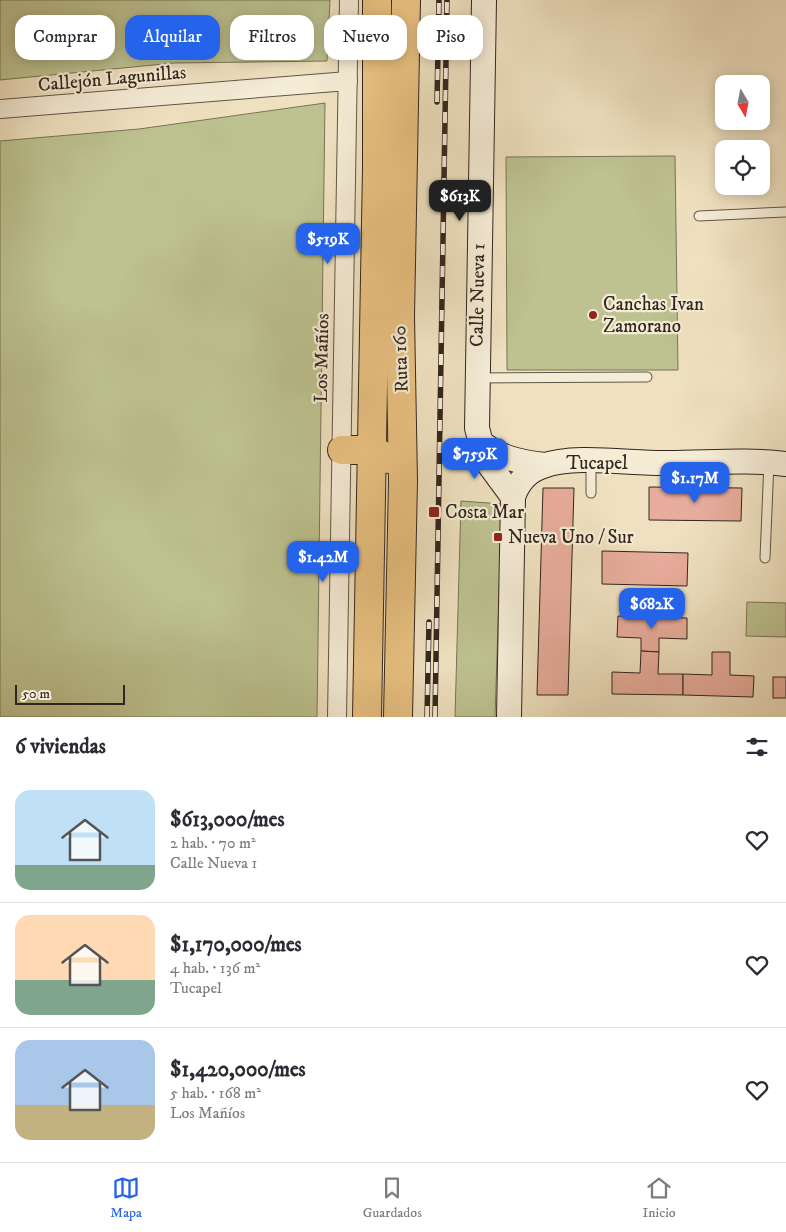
<!DOCTYPE html>
<html lang="es">
<head>
<meta charset="utf-8">
<style>
  body { margin:0; font-family:"IM FELL DW Pica",serif; background:#f2f2f3; color:#2b2b33; height:100vh; display:flex; flex-direction:column; font-size:19px; white-space:nowrap }
  * { box-sizing:border-box; margin:0 }
  p { font-size:16px; color:#7c7c81 }
  .icon { flex:none; width:28px; height:28px; fill:none; stroke:currentColor; stroke-width:2; stroke-linecap:round; stroke-linejoin:round }
  .map { position:relative; height:717px; overflow:hidden }
  .side { display:flex; flex-direction:column; background:#fff; flex:1 }
  .side>* { flex:none }
  .banner { position:absolute; left:15px; top:15px; width:500px; height:45px; display:flex; gap:10px }
  .needle { width:32px; rotate:170deg }
  .controls { position:absolute; left:715px; top:75px; display:grid; gap:10px }
  .controls a { display:grid; place-items:center; width:55px; height:55px; border-radius:10px; background:#fff; box-shadow:0 2px 12px #0003; font-size:25px }
  .scale { position:absolute; left:15px; bottom:12px; width:110px; box-sizing:border-box; padding-left:5px; border:2px solid #33261e; border-top:0; font-size:14px; line-height:18px; white-space:nowrap; color:#33261e; -webkit-text-stroke:4px #f5ecd6; paint-order:stroke }
  .price { position:absolute; translate:-50% -42px; padding:0 11px; border-radius:10px; background:#2563eb; color:#fff; font-size:16px; line-height:32px; filter:drop-shadow(0 1px 2px #0008) }
  .price::after { content:''; position:absolute; left:50%; top:30px; width:15px; height:11px; margin-left:-8px; background:inherit; clip-path:polygon(0 0,100% 0,50% 100%) }
  .price.active { background:#222; color:#fff }
  ul { padding:0; list-style:none }
  li { display:flex; align-items:center; gap:15px; height:125px; padding:0 15px }
  li+li { border-top:1px solid #e1e1e2 }
  li span { display:grid; place-items:center; flex:none; width:140px; height:100px; border-radius:15px; color:#555 }
  li>.icon { margin-inline-start:auto }
  span .icon { width:60px; height:60px; fill:#fffc; stroke-width:1 }
  li b { font-size:21px }
  h2 { display:flex; justify-content:space-between; align-items:center; height:60px; padding:0 15px; font-size:21px }
  .chip { padding:0 18px; border-radius:15px; background:#fff; box-shadow:0 2px 12px #0003; font-size:18px; line-height:45px }
  .chip.active { background:#2563eb; color:#fff }
  .menu { display:flex; justify-content:space-around; align-items:center; height:70px; border-top:1px solid #e1e1e2; background:#fff; font-size:14px; color:#7c7c81 }
  .menu a { display:grid; justify-items:center; gap:2px }
  .menu .active { color:#2563eb }
  .map>svg:first-child { display:block }
</style>
</head>
<body>
<div class="map">
<svg width="786" height="717" viewBox="0 0 786 717">
  <rect width="100%" height="100%" fill="#efe1c0"/>
  <filter id="stains"><feTurbulence type="fractalNoise" baseFrequency=".004" numOctaves="4"/><feColorMatrix values="0 0 0 0 .2 0 0 0 0 .09 0 0 0 0 .02 0 0 0 .5 -.17"/></filter>
  <radialGradient id="worn" r=".72"><stop offset=".6" stop-color="#630" stop-opacity="0"/><stop offset="1" stop-color="#630" stop-opacity=".3"/></radialGradient>
  <g fill="#bdc290" stroke="#787457">
    <polygon points="0,0 330,0 327,61 174,63 0,80"/>
    <polygon points="325,103 317,717 0,717 0,141 139,129"/>
    <polygon points="675,156 678,370 507,370 506,157"/>
    <polygon points="461,501 502,504 495,717 455,717"/>
    <polygon points="747,602 786,603 786,637 746,636"/>
  </g>
  <g fill="#e7ac9b" stroke="#33261e">
    <polygon points="649,487 742,488 741,521 649,520"/>
    <polygon points="543,488 574,488 568,695 537,695"/>
    <polygon points="602,551 688,553 687,586 602,584"/>
    <polygon points="618,616 687,618 687,639 659,638 659,652 641,651 641,638 617,637"/>
    <polygon points="641,651 659,652 658,674 683,674 683,695 612,694 612,672 640,673"/>
    <polygon points="712,652 730,652 730,675 754,676 753,697 683,695 683,674 712,675"/>
    <rect x="773" y="677" width="13" height="21"/>
  </g>
  <g fill="none" stroke-linecap="round" stroke-linejoin="round">
    <defs>
      <g id="lane">
        <polyline points="699,216 786,212"/>
        <polyline points="478,378 647,377"/>
        <polyline points="591,493 591,462"/>
        <polyline points="765,558 769,462"/>
      </g>
      <g id="street">
        <polyline points="0,109 348,81"/>
        <polyline points="337,717 349,0"/>
      </g>
      <g id="secondary">
        <polyline points="484,0 477,428 485,459 513,497"/>
        <path d="M 479,441 C 500,458 518,462 545,465"/>
        <path d="M 509,717 L 513,497 C 518,482 527,471 543,466 C 575,454 633,464 668,463 C 708,463 746,459 786,464"/>
      </g>
      <g id="highway">
        <polyline points="342,450 373,450 389,459"/>
        <polyline points="367,717 377,168 377,0"/>
        <polyline points="398,717 403,481 400,316 406,0"/>
      </g>
    </defs>
    <use href="#lane" stroke="#625546" stroke-width="11"/>
    <use href="#street" stroke="#625546" stroke-width="20"/>
    <use href="#secondary" stroke="#33261e" stroke-width="26"/>
    <use href="#highway" stroke="#33261e" stroke-width="30"/>
    <use href="#lane" stroke="#f5ecd6" stroke-width="9"/>
    <use href="#street" stroke="#f5ecd6" stroke-width="18"/>
    <use href="#secondary" stroke="#f5ecd6" stroke-width="24"/>
    <use href="#highway" stroke="#e8c080" stroke-width="28"/>
    <defs>
      <g id="rail">
        <polyline points="437,102 439,0"/>
        <polyline points="427,717 429,622"/>
        <polyline points="435,717 447,0"/>
      </g>
    </defs>
    <use href="#rail" stroke="#33261e" stroke-width="5.5"/>
    <use href="#rail" stroke="#f5ecd6" stroke-width="4" stroke-dasharray="11" stroke-linecap="butt"/>
  </g>
  <g fill="#8f2418" stroke="#f5ecd6" stroke-width="2">
    <circle cx="593" cy="315" r="5"/>
    <rect x="428" y="506" width="12" height="12" rx="2.5"/>
    <rect x="493" y="532" width="10" height="10" rx="2.5"/>
  </g>
  <g text-anchor="middle" dominant-baseline="central" stroke-width="4.5" stroke-linejoin="round" paint-order="stroke">
    <g font-size="19" fill="#33261e" stroke="#f5ecd6">
      <text transform="translate(112 79) rotate(-5)">Callejón Lagunillas</text>
      <text transform="translate(478 295) rotate(-89)">Calle Nueva 1</text>
      <text transform="translate(322 358) rotate(-89)">Los Mañíos</text>
      <text transform="translate(401 359) rotate(-92)">Ruta 160</text>
      <text x="597" y="463">Tucapel</text>
    </g>
    <g font-size="19" fill="#33261e" stroke="#f5ecd6" text-anchor="start">
      <text x="603" y="304">Canchas Ivan<tspan x="603" dy="22">Zamorano</tspan></text>
      <text x="445" y="512">Costa Mar</text>
      <text x="508" y="537">Nueva Uno / Sur</text>
    </g>
  </g>
  <rect width="100%" height="100%" filter="url(#stains)"/>
  <rect width="100%" height="100%" fill="url(#worn)"/>
</svg>
<div class="controls">
<a><svg class="needle" viewBox="-14 -14 28 28"><path d="M0-13l5 13h-10z" fill="#e53935"/><path d="M0 13l5-13h-10z" fill="#7c7c81"/></svg></a>
<a><svg class="icon" aria-label="locate" viewBox="0 0 24 24"><circle cx="12" cy="12" r="6"/><path d="M12 2v4M12 18v4M2 12h4M18 12h4"/></svg></a>
</div>
<div class="scale">50 m</div>
<b class="price active" style="left:460px;top:222px">$613K</b>
<b class="price" style="left:328px;top:265px">$519K</b>
<b class="price" style="left:475px;top:480px">$759K</b>
<b class="price" style="left:695px;top:504px">$1.17M</b>
<b class="price" style="left:323px;top:583px">$1.42M</b>
<b class="price" style="left:652px;top:630px">$682K</b>
<div class="banner">
<a class="chip">Comprar</a>
<a class="chip active">Alquilar</a>
<a class="chip">Filtros</a>
<a class="chip">Nuevo</a>
<a class="chip">Piso</a>
</div>
</div>
<section class="side">
<h2>6 viviendas<svg class="icon" aria-label="filters" viewBox="0 0 24 24"><path d="M4 7h16M4 17h16"/><circle cx="9" cy="7" r="2"/><circle cx="15" cy="17" r="2"/></svg></h2>
<ul>
<li><span style="background:linear-gradient(#bfe0f5 75%,#7fa58c 0)"><svg class="icon" aria-label="home" viewBox="0 0 24 24"><path d="M3 11l9-7 9 7M6 9v11h12V9"/></svg></span><div><b>$613,000/mes</b><p>2 hab. · 70 m²</p><p>Calle Nueva 1</p></div><svg class="icon" aria-label="heart" viewBox="0 0 24 24"><path d="M12 20l-8-8c-3-5 5-10 8-4 3-6 11-1 8 4z"/></svg></li>
<li><span style="background:linear-gradient(#ffd9b3 65%,#7fa58c 0)"><svg class="icon" aria-label="home" viewBox="0 0 24 24"><path d="M3 11l9-7 9 7M6 9v11h12V9"/></svg></span><div><b>$1,170,000/mes</b><p>4 hab. · 136 m²</p><p>Tucapel</p></div><svg class="icon" aria-label="heart" viewBox="0 0 24 24"><path d="M12 20l-8-8c-3-5 5-10 8-4 3-6 11-1 8 4z"/></svg></li>
<li><span style="background:linear-gradient(#a9c7e8 65%,#c2b280 0)"><svg class="icon" aria-label="home" viewBox="0 0 24 24"><path d="M3 11l9-7 9 7M6 9v11h12V9"/></svg></span><div><b>$1,420,000/mes</b><p>5 hab. · 168 m²</p><p>Los Mañíos</p></div><svg class="icon" aria-label="heart" viewBox="0 0 24 24"><path d="M12 20l-8-8c-3-5 5-10 8-4 3-6 11-1 8 4z"/></svg></li>
</ul>
</section>
<nav class="menu">
<a class="active"><svg class="icon" aria-label="map" viewBox="0 0 24 24"><path d="M3 6l6-2 6 2 6-2v14l-6 2-6-2-6 2zM9 4v14M15 6v14"/></svg>Mapa</a>
<a><svg class="icon" aria-label="saved" viewBox="0 0 24 24"><path d="M7 4h10v16l-5-4-5 4z"/></svg>Guardados</a>
<a><svg class="icon" aria-label="home" viewBox="0 0 24 24"><path d="M3 11l9-7 9 7M6 9v11h12V9"/></svg>Inicio</a>
</nav>
</body>
</html>
